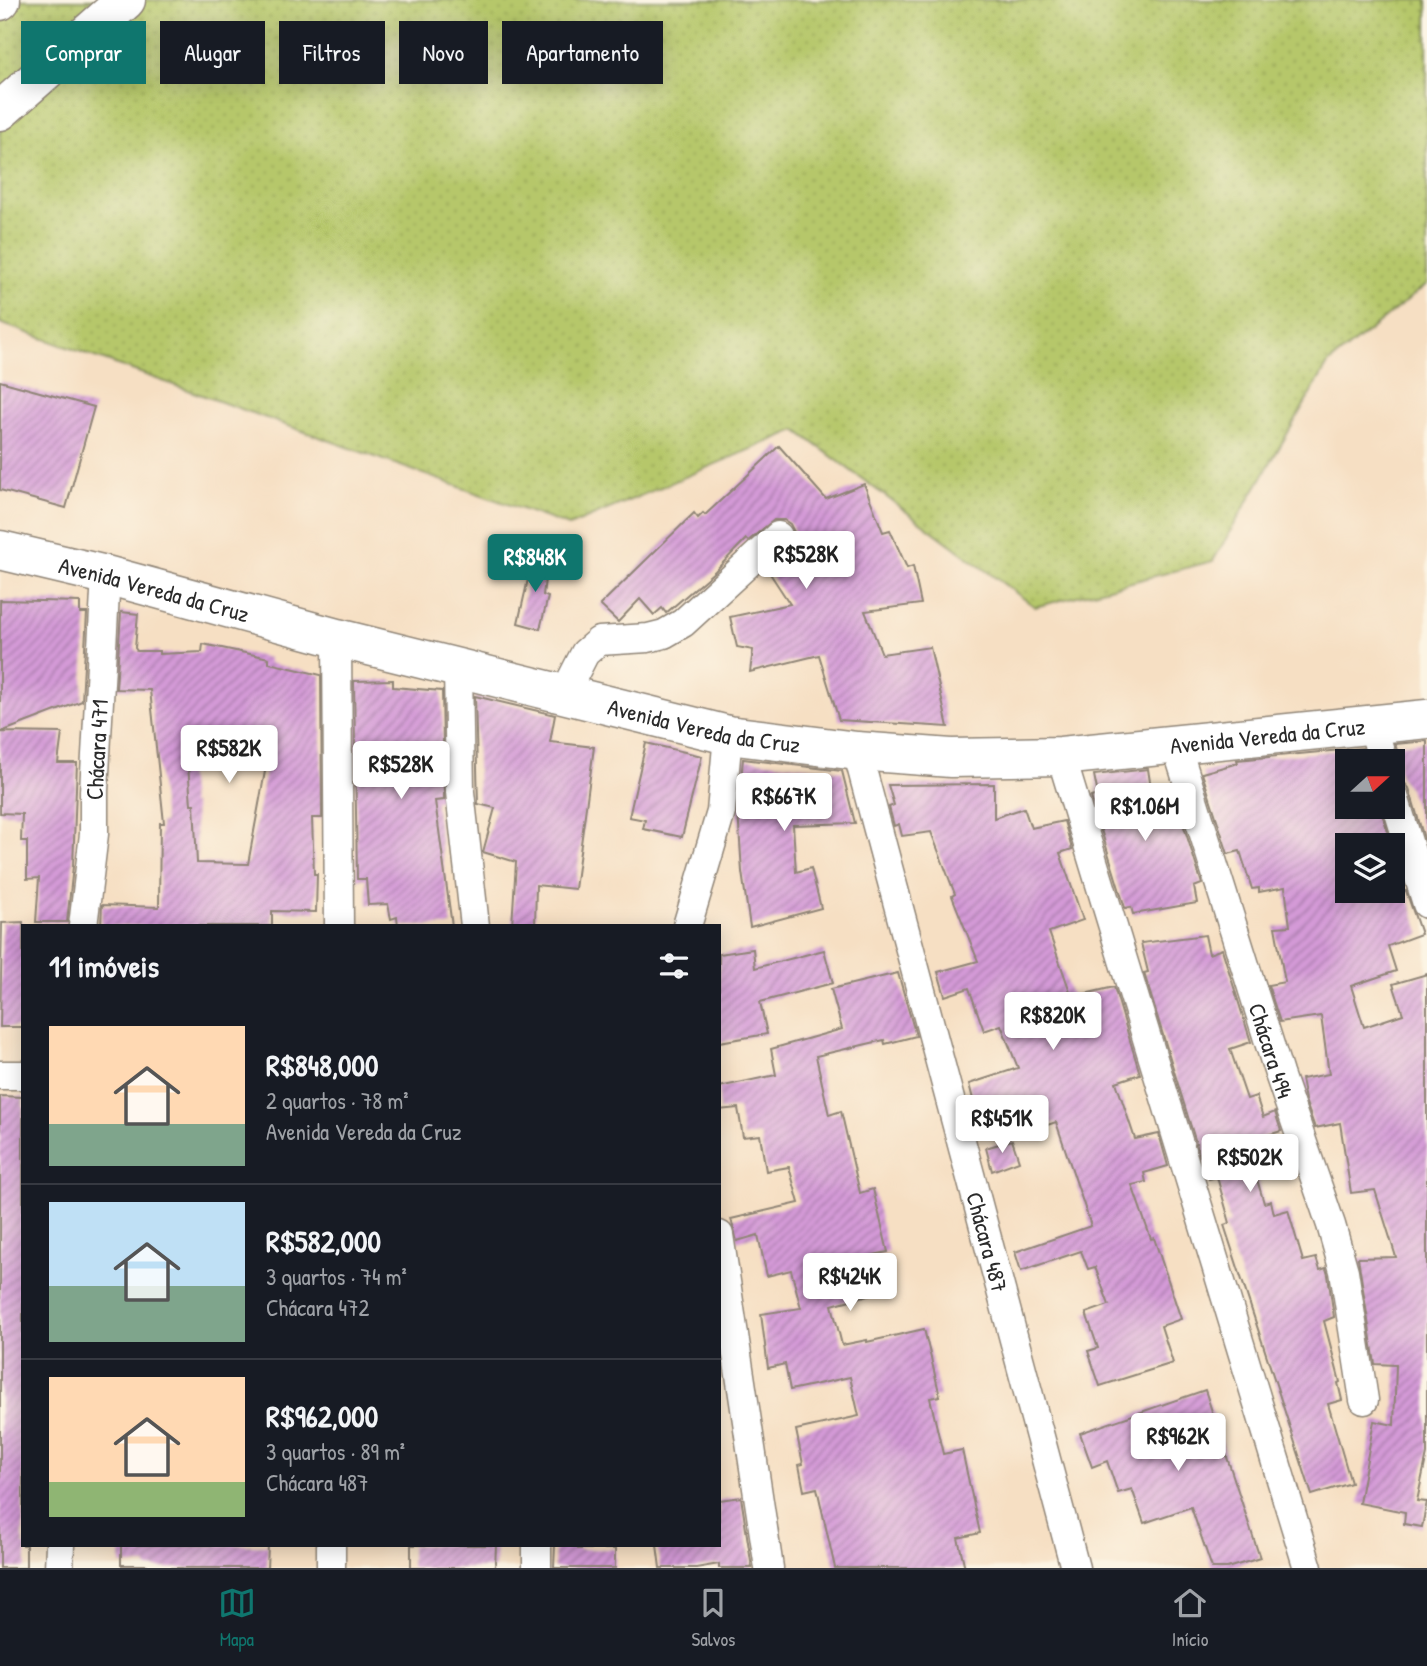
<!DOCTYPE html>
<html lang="pt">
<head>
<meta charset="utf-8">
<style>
  body { margin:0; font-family:"Patrick Hand",sans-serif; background:#242831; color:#f1f3f6; height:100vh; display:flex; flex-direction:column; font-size:26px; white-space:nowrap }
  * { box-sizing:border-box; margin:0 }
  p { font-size:23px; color:#9ea1a6 }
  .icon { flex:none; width:38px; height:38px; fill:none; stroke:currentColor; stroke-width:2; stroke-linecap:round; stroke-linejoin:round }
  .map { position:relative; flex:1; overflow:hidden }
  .drawer { position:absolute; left:21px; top:924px; width:700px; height:623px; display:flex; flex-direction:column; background:#171b24; border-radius:0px; box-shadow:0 4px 18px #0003 }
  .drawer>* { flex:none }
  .guide { position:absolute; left:21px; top:21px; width:700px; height:63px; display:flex; gap:14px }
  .needle { width:46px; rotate:69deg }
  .tools { position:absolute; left:1335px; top:749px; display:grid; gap:14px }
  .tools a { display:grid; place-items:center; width:70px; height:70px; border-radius:0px; background:#171b24; box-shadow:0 4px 18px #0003; font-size:35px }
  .price { position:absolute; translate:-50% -60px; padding:0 16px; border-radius:7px; background:#fff; color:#222; font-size:23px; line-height:46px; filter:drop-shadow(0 2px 4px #0008) }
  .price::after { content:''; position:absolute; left:50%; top:42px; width:21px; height:16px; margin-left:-10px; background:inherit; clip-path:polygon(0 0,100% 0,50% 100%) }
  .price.current { background:#0f766e; color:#fff }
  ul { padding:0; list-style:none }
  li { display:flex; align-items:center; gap:21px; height:175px; padding:0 28px }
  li+li { border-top:2px solid #363941 }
  li span { display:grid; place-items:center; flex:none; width:196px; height:140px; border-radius:0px; color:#555 }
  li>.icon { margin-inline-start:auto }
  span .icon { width:84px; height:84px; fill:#fffc; stroke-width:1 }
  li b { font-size:30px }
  h2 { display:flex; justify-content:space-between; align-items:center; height:84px; padding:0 28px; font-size:30px }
  .chip { padding:0 24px; border-radius:0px; background:#171b24; box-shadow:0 4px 18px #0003; font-size:24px; line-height:63px }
  .chip.current { background:#0f766e; color:#fff }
  .tabs { display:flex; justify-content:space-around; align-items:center; height:98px; border-top:2px solid #363941; background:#171b24; font-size:19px; color:#9ea1a6 }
  .tabs a { display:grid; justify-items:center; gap:4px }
  .tabs .current { color:#0f766e }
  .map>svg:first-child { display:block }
</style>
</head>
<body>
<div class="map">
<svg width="1427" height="1568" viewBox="0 0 1427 1568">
  <defs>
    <pattern id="grass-dots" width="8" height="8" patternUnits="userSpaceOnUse" patternTransform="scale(1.75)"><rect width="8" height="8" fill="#b6c76a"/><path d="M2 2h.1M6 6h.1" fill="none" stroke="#9dab5c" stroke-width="1.8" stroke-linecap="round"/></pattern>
    <pattern id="building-hatch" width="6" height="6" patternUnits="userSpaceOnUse" patternTransform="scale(1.75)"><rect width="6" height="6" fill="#d49ad7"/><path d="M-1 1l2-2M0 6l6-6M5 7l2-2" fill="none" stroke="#ac7eaf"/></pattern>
  </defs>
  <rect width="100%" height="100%" fill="#fcf5e5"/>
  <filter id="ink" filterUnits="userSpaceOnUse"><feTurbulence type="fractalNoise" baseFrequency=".0143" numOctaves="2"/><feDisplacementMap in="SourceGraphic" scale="14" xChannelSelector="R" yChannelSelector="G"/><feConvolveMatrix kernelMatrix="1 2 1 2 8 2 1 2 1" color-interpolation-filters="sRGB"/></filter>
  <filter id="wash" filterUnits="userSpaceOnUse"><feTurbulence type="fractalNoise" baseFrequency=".00686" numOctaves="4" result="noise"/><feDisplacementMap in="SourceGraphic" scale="28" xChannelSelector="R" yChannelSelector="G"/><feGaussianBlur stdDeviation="1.57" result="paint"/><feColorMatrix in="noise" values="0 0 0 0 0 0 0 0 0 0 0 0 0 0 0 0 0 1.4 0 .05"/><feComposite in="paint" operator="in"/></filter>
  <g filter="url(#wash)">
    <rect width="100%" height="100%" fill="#f6dfc3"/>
    <polygon fill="url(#grass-dots)" stroke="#70794a" stroke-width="2" points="0,0 1427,0 1427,284 1328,364 1213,561 1035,607 796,430 569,526 0,323"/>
    <g id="blocks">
      <g fill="url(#building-hatch)" fill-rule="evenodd">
        <polygon points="0,381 94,407 66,508 0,490"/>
        <polygon points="779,446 826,499 864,484 883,532 890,530 907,568 913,566 921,604 865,611 882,654 930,647 948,727 839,720 819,655 750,672 753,650 737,647 730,617 790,604 767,569 794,542 794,532 790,524 784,520 774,520 748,541 746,539 715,571 666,613 662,608 654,615 640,599 618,622 600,605 694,513 698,518 703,513 705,515"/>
        <polygon points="534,553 548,556 543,595 548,597 540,629 518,623"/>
        <polygon points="0,600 80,602 80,613 87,613 82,701 1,732 62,733 58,763 77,763 73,866 67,922 36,922 39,878 27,879 27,841 21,841 22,814 0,813"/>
        <path d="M 121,612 L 138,614 L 135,648 L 137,651 L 159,651 L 159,654 L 202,652 L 203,644 L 269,658 L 269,663 L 321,675 L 322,818 L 312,818 L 314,874 L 317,874 L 316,912 L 272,911 L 272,926 L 101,926 L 102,905 L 159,907 L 160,823 L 164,823 L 150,690 L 116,689 ZM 186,740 L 258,744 L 266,766 L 248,864 L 197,863 L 194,804 L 191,804 Z"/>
        <polygon points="393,680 393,687 442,691 444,800 435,801 452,926 398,926 397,917 391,919 388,904 368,905 366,879 357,879 354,681"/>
        <polygon points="475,696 555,715 550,742 594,747 575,889 536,885 535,926 512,926 516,862 483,852 495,808 478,804"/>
        <polygon points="1427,741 1427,845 1426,845 1409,788 1401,779 1398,768 1399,757 1395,744"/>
        <polygon points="646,743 702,756 682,837 643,829 645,820 629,817"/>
        <polygon points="1362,748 1366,761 1348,761 1348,807 1380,807 1392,845 1348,845 1348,891 1406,891 1421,934 1388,946 1396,971 1351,986 1364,1027 1403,1014 1393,984 1427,974 1427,1454 1417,1501 1427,1502 1422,1527 1404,1524 1405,1512 1359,1503 1374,1421 1394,1425 1396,1365 1375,1364 1358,1258 1396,1257 1375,1190 1351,1193 1340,1123 1315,1128 1305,1100 1301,1079 1329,1074 1321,1016 1280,1022 1268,985 1285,982 1275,927 1290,926 1285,887 1259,892 1259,888 1252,889 1240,851 1228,854 1202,773 1238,763 1237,760"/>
        <polygon points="743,759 842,771 855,823 793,825 796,872 811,868 821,908 750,927 742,872 738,811"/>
        <polygon points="1148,769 1153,801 1175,798 1202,884 1194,887 1197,903 1133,914 1131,907 1125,908 1091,797 1098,795 1094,775"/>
        <polygon points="994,784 994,818 1024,808 1031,828 1064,821 1072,849 1060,853 1083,920 1049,932 1072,997 1114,987 1140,1074 1116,1082 1135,1139 1159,1134 1168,1166 1144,1173 1146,1182 1132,1185 1151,1239 1154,1238 1181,1319 1161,1326 1173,1363 1100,1386 1088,1351 1098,1348 1086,1313 1109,1305 1095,1267 1088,1269 1081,1251 1021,1271 1015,1252 1091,1226 1056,1122 1021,1134 1008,1097 975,1107 969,1084 1018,1068 1001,1025 984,1031 969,988 945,996 938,972 978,961 952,896 955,894 931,832 902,836 899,824 894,826 889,807 894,805 888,785"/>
        <polygon points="23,922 23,1027 0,1027 2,923"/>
        <polygon points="1205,935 1209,954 1222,949 1251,1042 1230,1049 1247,1099 1256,1096 1263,1117 1275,1112 1281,1131 1246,1142 1264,1203 1271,1201 1274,1214 1288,1210 1303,1261 1316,1258 1320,1270 1326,1268 1328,1275 1334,1317 1324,1321 1340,1382 1338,1383 1342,1400 1328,1404 1351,1483 1312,1495 1224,1225 1230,1223 1217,1177 1209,1179 1202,1156 1200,1156 1144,973 1148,972 1141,943"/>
        <polygon points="753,949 755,968 824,950 833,983 760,1002 767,1034 719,1042 719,954"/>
        <polygon points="898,973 916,1036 885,1044 884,1040 816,1056 829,1115 841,1111 860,1193 873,1189 888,1252 873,1255 883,1291 832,1305 842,1345 867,1340 867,1342 924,1329 940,1396 930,1398 943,1454 962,1450 980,1533 958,1538 965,1568 835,1568 817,1488 804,1491 799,1465 803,1464 796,1430 859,1416 850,1377 790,1390 785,1364 768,1368 761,1314 801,1308 791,1270 767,1276 758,1235 737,1241 731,1219 799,1203 789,1167 766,1171 760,1135 743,1137 738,1108 719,1110 719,1087 776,1075 771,1049 842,1029 831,989"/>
        <polygon points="0,1096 23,1097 23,1545 26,1545 26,1568 0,1568"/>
        <polygon points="1012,1140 1019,1161 992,1171 986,1148"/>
        <polygon points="1205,1390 1260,1558 1227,1568 1212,1568 1191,1507 1144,1523 1132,1489 1118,1493 1107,1461 1092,1467 1080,1433"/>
        <polygon points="741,1497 752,1568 719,1568 719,1564 696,1568 660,1568 657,1545 719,1545 719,1500"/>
        <polygon points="121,1545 268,1545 267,1568 147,1568 147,1565 121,1565"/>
        <polygon points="411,1545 496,1545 495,1568 411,1568"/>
        <polygon points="555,1545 578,1545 578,1549 615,1549 615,1568 554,1568"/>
      </g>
    </g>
  </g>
  <g filter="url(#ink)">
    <use href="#blocks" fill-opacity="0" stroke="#908577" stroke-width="2"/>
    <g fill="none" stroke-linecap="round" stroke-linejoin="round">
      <defs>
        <g id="street">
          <polyline points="337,638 339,926"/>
          <polyline points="458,667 460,792 475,926"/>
          <polyline points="564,694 585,653 599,641 648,638 664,634 683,623 778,536"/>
          <polyline points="1372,724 1383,761"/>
          <path id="s1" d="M 1176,745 L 1279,1074 L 1331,1225 L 1344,1271 L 1364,1400"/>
          <path id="s2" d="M 857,751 L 1075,1568"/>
          <polyline points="1061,756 1308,1568"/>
          <polyline points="1393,793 1427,904"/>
          <path id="s3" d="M 83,926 L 94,834 L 94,791 L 106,575"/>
          <polyline points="687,926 721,812 728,735"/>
          <polyline points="0,1075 23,1075"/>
          <polyline points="719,1235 769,1568"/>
          <polyline points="537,1545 537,1568"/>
          <polyline points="59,1568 60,1545"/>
          <polyline points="331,1568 331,1545"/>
        </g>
        <g id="secondary">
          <polyline points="0,1 1,0"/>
          <polyline points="0,111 126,0"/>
          <path id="s4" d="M 0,550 L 106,575 L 337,638 L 728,735 L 857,751 L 951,758 L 1061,756 L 1427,719"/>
        </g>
      </defs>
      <use href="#street" stroke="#908577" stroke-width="31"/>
      <use href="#secondary" stroke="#908577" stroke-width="41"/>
      <use href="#street" stroke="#fff" stroke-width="28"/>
      <use href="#secondary" stroke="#fff" stroke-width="38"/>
    </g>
  </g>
  <g text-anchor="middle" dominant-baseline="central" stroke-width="5" stroke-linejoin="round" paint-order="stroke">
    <g font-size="23" fill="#2b2b2b" stroke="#fcf5e5">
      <text stroke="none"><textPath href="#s4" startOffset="159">Avenida Vereda da Cruz</textPath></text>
      <text stroke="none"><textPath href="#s4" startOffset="726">Avenida Vereda da Cruz</textPath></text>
      <text stroke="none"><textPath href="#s4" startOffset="1293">Avenida Vereda da Cruz</textPath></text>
      <text stroke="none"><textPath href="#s3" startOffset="177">Chácara 471</textPath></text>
      <text stroke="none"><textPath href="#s1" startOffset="320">Chácara 494</textPath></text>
      <text stroke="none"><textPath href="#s2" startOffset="508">Chácara 487</textPath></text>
    </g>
  </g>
</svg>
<div class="tools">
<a><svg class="needle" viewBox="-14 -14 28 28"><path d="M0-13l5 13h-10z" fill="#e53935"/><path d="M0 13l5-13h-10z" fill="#9ea1a6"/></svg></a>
<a><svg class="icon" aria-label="layers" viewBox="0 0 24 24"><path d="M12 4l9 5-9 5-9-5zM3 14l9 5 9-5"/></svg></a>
</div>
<b class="price" style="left:806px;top:591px">R$528K</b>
<b class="price current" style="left:535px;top:594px">R$848K</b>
<b class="price" style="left:229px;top:785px">R$582K</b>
<b class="price" style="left:401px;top:801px">R$528K</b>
<b class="price" style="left:784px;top:833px">R$667K</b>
<b class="price" style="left:1145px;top:843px">R$1.06M</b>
<b class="price" style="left:1053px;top:1052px">R$820K</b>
<b class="price" style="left:1002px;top:1155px">R$451K</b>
<b class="price" style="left:1250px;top:1194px">R$502K</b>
<b class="price" style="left:850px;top:1313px">R$424K</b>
<b class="price" style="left:1178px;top:1473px">R$962K</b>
<div class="guide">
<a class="chip current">Comprar</a>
<a class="chip">Alugar</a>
<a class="chip">Filtros</a>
<a class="chip">Novo</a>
<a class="chip">Apartamento</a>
</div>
<section class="drawer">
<h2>11 imóveis<svg class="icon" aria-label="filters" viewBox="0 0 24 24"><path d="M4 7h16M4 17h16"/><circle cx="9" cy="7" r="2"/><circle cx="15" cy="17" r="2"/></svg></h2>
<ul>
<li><span style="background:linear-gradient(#ffd9b3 70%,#7fa58c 0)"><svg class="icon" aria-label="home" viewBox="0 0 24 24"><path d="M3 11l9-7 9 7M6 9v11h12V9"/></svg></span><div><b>R$848,000</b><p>2 quartos · 78 m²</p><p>Avenida Vereda da Cruz</p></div></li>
<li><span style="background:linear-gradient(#bfe0f5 60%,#7fa58c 0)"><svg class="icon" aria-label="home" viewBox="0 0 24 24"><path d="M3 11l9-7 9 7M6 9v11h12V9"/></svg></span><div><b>R$582,000</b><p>3 quartos · 74 m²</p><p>Chácara 472</p></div></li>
<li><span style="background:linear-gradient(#ffd9b3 75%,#8fb573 0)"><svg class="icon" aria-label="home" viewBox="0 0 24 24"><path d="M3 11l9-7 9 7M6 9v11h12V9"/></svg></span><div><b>R$962,000</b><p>3 quartos · 89 m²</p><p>Chácara 487</p></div></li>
</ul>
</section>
</div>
<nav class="tabs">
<a class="current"><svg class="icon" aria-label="map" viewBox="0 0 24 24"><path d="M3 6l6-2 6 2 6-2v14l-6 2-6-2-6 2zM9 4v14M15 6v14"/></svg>Mapa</a>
<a><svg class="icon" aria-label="saved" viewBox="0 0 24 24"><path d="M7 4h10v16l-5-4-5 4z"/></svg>Salvos</a>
<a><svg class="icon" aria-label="home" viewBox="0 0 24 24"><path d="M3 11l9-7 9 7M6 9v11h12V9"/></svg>Início</a>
</nav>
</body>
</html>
